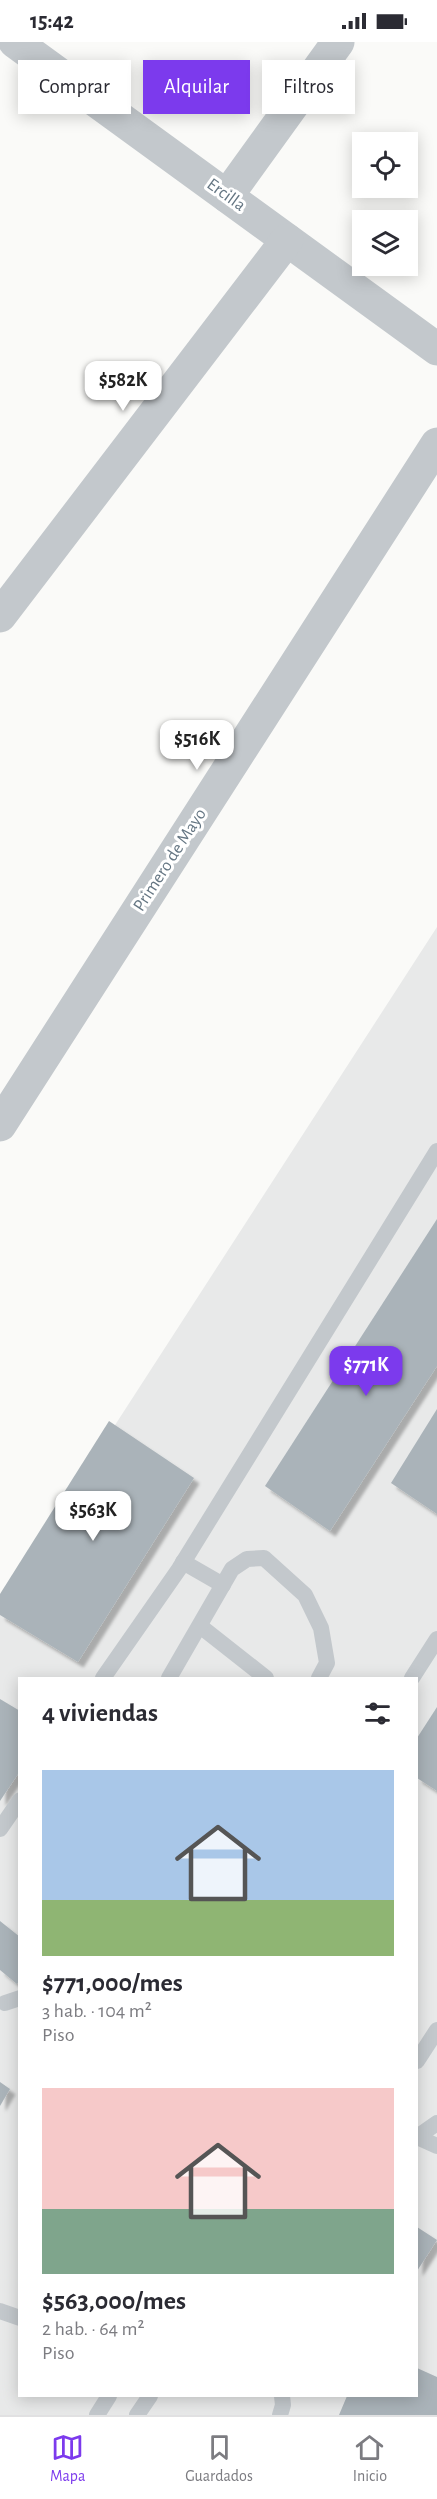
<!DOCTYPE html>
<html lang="es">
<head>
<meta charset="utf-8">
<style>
  body { margin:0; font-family:"Alegreya Sans",sans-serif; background:#f7f7f7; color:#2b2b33; height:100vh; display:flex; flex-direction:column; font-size:22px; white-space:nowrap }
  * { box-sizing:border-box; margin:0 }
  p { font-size:20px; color:#7c7c81 }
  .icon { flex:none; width:33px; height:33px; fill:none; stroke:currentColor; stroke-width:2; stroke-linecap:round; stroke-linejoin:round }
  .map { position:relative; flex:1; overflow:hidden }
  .drawer { position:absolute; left:18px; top:1635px; width:400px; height:720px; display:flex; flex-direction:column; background:#fff; border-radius:0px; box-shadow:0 3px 15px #0003 }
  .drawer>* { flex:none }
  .top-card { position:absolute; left:18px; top:18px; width:402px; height:54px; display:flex; gap:12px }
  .tools { position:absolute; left:352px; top:90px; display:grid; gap:12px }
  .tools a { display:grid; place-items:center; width:66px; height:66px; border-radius:0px; background:#fff; box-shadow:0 3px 15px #0003; font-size:30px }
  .price { position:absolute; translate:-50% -51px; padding:0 14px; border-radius:12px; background:#fff; color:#222; font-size:20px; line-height:39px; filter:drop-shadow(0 2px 3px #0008) }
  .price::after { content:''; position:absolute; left:50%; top:36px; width:18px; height:14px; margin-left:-9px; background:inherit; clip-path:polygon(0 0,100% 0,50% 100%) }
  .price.selected { background:#7c3aed; color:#fff }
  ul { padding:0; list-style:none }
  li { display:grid; align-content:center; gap:12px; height:318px; padding:0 24px }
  li span { display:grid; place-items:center; height:186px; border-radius:0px; color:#555 }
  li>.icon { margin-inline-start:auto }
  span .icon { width:108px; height:108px; fill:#fffc; stroke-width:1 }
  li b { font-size:26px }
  h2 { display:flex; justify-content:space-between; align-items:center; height:72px; padding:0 24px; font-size:26px }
  .chip { padding:0 21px; border-radius:0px; background:#fff; box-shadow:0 3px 15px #0003; font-size:21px; line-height:54px }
  .chip.selected { background:#7c3aed; color:#fff }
  .status { display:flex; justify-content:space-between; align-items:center; height:42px; padding:0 30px; background:#fff; direction:ltr }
  .status svg { height:16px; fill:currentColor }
  .dock { display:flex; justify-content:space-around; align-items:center; height:84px; border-top:2px solid #e1e1e2; background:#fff; font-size:16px; color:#7c7c81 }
  .dock a { display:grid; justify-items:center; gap:3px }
  .dock .selected { color:#7c3aed }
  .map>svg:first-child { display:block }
</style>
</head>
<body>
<div class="status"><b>15:42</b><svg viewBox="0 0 49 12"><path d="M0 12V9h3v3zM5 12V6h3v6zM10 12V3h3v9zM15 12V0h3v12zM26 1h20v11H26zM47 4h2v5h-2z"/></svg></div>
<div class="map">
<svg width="437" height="2373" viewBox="0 0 437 2373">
  <defs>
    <filter id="shadow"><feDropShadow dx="5.5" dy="5.5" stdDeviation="1.5" flood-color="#0004"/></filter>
  </defs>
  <rect width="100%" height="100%" fill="#fafaf8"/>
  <path fill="#e8e9e9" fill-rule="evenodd" d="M 437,885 L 437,2373 L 0,2373 L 0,1561 ZM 20,1636 L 417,1636 L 417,2354 L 20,2354 Z"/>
  <g fill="#aab3b9" filter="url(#shadow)">
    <polygon points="437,1177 437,1324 330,1489 265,1444"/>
    <polygon points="437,1367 437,1472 391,1441"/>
    <polygon points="109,1379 194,1436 78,1620 0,1573 0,1552"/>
    <polygon points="0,1657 20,1669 20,1729 0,1759"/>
    <polygon points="437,1665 437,1749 417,1736 417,1696"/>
    <polygon points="0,1879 20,1895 20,1938 17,1942 0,1928"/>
    <polygon points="0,2040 10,2047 0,2064"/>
    <polygon points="417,2185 437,2198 417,2229"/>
    <polygon points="417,2326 437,2335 437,2373 339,2373 347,2354 417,2354"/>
  </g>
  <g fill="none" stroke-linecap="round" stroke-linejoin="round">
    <g stroke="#c3c8cc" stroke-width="16">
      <polyline points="183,1520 223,1543"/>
      <polyline points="200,1584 266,1636"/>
      <polyline points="103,1636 179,1527 437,1109"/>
      <polyline points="169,1636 232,1527 247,1517 264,1516 305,1553 321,1586 327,1621 319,1636"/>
      <polyline points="412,1636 437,1597"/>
      <polyline points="0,1787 20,1758"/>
      <polyline points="5,1961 20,1956"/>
      <polyline points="417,2019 437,1988"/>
      <polyline points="417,2095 437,2081"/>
      <polyline points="417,2095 437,2104"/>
      <polyline points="0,2269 20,2276"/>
      <polyline points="97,2373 109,2354"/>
      <polyline points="137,2373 150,2354"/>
      <polyline points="280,2373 283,2363 282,2354"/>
    </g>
    <g stroke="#c3c8cc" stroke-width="33">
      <polyline points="15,0 437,307"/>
      <polyline points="227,154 338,0"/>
      <polyline points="0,574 287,198"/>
      <polyline points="0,1083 437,402"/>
    </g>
  </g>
  <g text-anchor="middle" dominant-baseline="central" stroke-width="6" stroke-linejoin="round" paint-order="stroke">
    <g font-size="18" fill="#657683" stroke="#fff">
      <text transform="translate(226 153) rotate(36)">Ercilla</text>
      <text transform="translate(170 818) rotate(-57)">Primero de Mayo</text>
    </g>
  </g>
</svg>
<div class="tools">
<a><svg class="icon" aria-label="locate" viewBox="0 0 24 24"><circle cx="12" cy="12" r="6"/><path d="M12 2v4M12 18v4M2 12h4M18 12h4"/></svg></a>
<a><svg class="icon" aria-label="layers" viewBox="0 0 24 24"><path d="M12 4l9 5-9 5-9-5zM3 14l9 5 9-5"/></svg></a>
</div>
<b class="price" style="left:123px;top:370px">$582K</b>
<b class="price" style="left:197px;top:729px">$516K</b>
<b class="price selected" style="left:366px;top:1355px">$771K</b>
<b class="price" style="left:93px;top:1500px">$563K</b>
<div class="top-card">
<a class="chip">Comprar</a>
<a class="chip selected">Alquilar</a>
<a class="chip">Filtros</a>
</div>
<section class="drawer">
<h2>4 viviendas<svg class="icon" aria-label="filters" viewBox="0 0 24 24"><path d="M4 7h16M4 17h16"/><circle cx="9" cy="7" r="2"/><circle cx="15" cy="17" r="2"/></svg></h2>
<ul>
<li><span style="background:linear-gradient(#a9c7e8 70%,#8fb573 0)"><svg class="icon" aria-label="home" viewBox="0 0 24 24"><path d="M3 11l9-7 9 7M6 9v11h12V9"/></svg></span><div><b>$771,000/mes</b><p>3 hab. · 104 m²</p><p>Piso</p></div></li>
<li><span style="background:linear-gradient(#f6c9c9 65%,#7fa58c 0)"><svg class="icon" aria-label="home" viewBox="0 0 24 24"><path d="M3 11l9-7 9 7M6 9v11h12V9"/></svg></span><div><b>$563,000/mes</b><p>2 hab. · 64 m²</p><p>Piso</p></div></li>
</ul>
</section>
</div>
<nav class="dock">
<a class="selected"><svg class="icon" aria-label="map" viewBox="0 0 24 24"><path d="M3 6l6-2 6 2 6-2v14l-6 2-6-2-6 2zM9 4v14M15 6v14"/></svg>Mapa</a>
<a><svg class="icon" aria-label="saved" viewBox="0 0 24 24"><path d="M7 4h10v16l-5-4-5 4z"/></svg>Guardados</a>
<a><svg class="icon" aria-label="home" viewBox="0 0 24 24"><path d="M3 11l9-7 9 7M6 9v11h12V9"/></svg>Inicio</a>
</nav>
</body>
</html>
